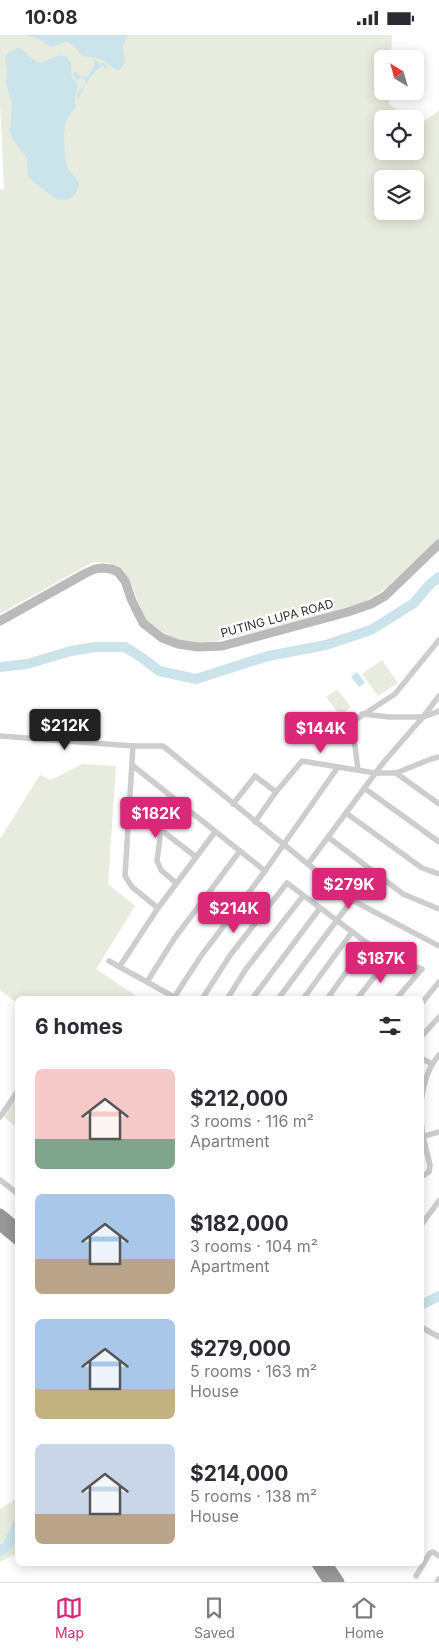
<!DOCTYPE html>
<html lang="en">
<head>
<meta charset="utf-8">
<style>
  body { margin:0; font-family:Inter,sans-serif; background:#f2f2f3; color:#2b2b33; height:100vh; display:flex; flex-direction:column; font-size:19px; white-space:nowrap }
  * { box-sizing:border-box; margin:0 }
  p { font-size:16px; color:#7c7c81 }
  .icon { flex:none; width:28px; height:28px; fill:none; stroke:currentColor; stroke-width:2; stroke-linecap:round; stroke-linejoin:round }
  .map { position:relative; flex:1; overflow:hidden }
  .panel { position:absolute; left:15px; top:961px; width:409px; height:570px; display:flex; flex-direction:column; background:#fff; border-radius:8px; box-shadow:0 2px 12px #0003 }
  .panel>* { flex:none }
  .needle { width:32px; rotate:323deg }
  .buttons { position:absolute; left:374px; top:15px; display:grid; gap:10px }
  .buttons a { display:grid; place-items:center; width:50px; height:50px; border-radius:8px; background:#fff; box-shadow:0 2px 12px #0003; font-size:25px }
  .price { position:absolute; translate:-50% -42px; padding:0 11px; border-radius:5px; background:#db2777; color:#fff; font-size:16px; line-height:32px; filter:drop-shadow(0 1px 2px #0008) }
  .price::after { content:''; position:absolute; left:50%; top:30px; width:15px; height:11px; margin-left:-8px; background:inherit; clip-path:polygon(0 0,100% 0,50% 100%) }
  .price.active { background:#222; color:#fff }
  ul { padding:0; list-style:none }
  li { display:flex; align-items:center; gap:15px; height:125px; padding:0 20px }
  li span { display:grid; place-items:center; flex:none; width:140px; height:100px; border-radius:8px; color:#555 }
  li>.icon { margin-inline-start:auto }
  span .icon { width:60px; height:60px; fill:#fffc; stroke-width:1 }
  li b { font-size:21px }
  h2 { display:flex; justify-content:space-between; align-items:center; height:60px; padding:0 20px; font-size:21px }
  .status { display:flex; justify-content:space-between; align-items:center; height:35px; padding:0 25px; background:#fff; direction:ltr }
  .status svg { height:14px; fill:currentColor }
  .tabs { display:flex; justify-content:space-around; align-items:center; height:70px; border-top:1px solid #e1e1e2; background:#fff; font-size:14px; color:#7c7c81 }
  .tabs a { display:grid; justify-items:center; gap:2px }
  .tabs .active { color:#db2777 }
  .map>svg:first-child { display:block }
</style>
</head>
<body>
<div class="status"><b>10:08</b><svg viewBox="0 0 49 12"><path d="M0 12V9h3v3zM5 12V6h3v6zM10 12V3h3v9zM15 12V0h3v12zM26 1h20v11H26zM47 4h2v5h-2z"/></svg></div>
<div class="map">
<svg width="439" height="1547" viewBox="0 0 439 1547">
  <rect width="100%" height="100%" fill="#fff"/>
  <g fill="#e8ecde" fill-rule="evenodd">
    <path d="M 0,0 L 392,0 L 391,24 L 382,24 L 382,56 L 389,56 L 389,69 L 410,84 L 382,84 L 382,116 L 415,116 L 415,88 L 418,90 L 437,77 L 439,74 L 439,504 L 385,554 L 361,569 L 322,581 L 216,606 L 192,608 L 173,604 L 145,586 L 133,553 L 123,536 L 109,528 L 93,527 L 0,579 L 0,154 L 4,155 L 0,65 ZM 382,144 L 415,144 L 415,176 L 382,176 Z"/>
    <polygon points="382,625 398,648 378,661 362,639"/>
    <polygon points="337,654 351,672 340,681 326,662"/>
    <polygon points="82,729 116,731 108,849 135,871 96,934 141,964 18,964 17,968 0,955 0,804 40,740 51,745"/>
    <polygon points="17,1051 17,1093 0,1079 0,1078"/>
    <polygon points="17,1463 17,1518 0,1527 0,1474"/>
  </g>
  <g fill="#cbe4eb">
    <path d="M 26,0 L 127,0 L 123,12 L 125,28 L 119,35 C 110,34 108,26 100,24 C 94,22 88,23 82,21 L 74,11 L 69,8 L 64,7 L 52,12 L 47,10 L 41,5 Z"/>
    <path d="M 18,13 C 27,15 31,26 40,27 C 50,27 61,13 69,25 C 75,33 67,41 78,49 L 75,63 L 76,72 L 66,85 L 64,100 L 65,124 L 68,133 L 77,145 L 79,150 L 77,156 L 74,161 L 69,164 L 57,165 L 32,146 L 28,140 L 27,123 L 12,104 L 10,96 L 12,68 L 6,49 L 7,35 L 5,23 L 8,18 Z"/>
    <path d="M 94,25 L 96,25 L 100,29 L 104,27 L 108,32 L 107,34 L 103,30 C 92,37 83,53 79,64 L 77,61 L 79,55 L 84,52 L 86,46 L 81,42 L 76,45 L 73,38 L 75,36 L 79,40 L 87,43 L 94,31 Z"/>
    <polygon points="357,637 365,648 359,652 351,642"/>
  </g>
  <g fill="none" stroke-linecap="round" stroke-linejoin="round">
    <g stroke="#cbe4eb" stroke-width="10">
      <polyline points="0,632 27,629 71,616 95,612 125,612 141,622 159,636 196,644 268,621 326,610 371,595 414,568 429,550 439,542"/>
      <polyline points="421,1270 439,1261"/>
      <polyline points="0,1516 8,1510 18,1489"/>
    </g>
    <g stroke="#cdcdcd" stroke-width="5.5">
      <polyline points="362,679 390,682 423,682 439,676"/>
      <polyline points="0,701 133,711 125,841 132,852 158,873"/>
      <polyline points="133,711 163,711 352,865 439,911"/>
      <polyline points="132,730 265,836"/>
      <polyline points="358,735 352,687 395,659 439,605"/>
      <polyline points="396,738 439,769"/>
      <polyline points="364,753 439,807"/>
      <polyline points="233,769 255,741 276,757"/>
      <polyline points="129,770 196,822"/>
      <polyline points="346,778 422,833 439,839"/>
      <polyline points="255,787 276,757 302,726 375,738 396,738 431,724 439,722"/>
      <polyline points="161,795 157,826 161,835 176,848"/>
      <polyline points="328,802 403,859 439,874"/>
      <polyline points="308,829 383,728 423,682 439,661"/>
      <polyline points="109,926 174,962"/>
      <polyline points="120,931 158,873 215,797"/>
      <polyline points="147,947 174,904 240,816"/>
      <polyline points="173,964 201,921 265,836 338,732"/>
      <polyline points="202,964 231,919 287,848 367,908 390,922 422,934 396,964"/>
      <polyline points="227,964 246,934 303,861"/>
      <polyline points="252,964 320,873"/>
      <polyline points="278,964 352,865"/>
      <polyline points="303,964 352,897"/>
      <polyline points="327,964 367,908"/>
      <polyline points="357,964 390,922"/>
      <polyline points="421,969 439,947"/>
      <polyline points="421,1002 439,982"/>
      <polyline points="421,1023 432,1029"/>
      <path d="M 421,1066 C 424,1048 427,1034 439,1020"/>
      <polyline points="0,1082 18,1056"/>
      <polyline points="421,1086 423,1102 430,1130 429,1137 421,1142"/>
      <polyline points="421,1102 439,1097"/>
      <polyline points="0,1145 18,1159"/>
      <polyline points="421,1190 439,1166"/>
      <polyline points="423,1293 439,1302"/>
      <polyline points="416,1541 430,1518 433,1517 439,1521"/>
      <polyline points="437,1547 439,1544"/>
    </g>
    <polyline stroke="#bababa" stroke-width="9" points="0,586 86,538 95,534 103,533 111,534 118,537 125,546 132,566 143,588 162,603 178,609 198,612 222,611 348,577 371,569 385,561 439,509"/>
    <g stroke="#979797" stroke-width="11">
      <polyline points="0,1179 18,1194"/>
      <polyline points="0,1190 18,1205"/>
      <polyline points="317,1529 329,1547"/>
      <polyline points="327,1529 339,1547"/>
    </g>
  </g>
  <g text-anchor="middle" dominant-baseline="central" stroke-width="5" stroke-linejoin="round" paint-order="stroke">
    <g font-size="12" fill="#303030" stroke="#fff">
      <text transform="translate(277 583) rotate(-15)">PUTING LUPA ROAD</text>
    </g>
  </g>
</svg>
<div class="buttons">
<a><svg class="needle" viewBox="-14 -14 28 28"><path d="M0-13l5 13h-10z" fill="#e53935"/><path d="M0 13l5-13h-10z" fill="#7c7c81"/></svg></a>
<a><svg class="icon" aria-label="locate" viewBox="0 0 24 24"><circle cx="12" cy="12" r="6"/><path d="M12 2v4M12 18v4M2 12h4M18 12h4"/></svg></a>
<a><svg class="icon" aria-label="layers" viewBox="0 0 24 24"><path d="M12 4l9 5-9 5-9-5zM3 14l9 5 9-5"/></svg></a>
</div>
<b class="price active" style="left:65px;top:716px">$212K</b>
<b class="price" style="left:321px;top:719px">$144K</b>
<b class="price" style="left:156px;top:804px">$182K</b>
<b class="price" style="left:349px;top:875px">$279K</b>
<b class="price" style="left:234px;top:899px">$214K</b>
<b class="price" style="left:381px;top:949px">$187K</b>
<section class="panel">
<h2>6 homes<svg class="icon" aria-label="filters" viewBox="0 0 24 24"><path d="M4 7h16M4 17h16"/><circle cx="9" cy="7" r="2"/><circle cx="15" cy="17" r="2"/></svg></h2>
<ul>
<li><span style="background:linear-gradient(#f6c9c9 70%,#7fa58c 0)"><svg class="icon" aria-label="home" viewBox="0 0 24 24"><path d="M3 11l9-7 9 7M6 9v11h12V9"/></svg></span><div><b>$212,000</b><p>3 rooms · 116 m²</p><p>Apartment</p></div></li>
<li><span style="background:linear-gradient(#a9c7e8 65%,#b9a48a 0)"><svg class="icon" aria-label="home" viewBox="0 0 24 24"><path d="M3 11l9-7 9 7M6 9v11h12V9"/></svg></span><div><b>$182,000</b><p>3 rooms · 104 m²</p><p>Apartment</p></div></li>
<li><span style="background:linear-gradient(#a9c7e8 70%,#c2b280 0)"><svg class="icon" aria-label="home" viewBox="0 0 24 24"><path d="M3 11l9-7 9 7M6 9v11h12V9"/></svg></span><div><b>$279,000</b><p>5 rooms · 163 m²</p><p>House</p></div></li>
<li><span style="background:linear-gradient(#c9d6e8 70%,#b9a48a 0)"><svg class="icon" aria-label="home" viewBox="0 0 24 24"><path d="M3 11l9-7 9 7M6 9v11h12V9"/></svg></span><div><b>$214,000</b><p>5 rooms · 138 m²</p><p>House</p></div></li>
</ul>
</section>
</div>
<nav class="tabs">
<a class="active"><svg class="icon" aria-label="map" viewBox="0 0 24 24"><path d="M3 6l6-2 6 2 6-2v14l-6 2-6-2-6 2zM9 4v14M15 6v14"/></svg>Map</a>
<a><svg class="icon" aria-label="saved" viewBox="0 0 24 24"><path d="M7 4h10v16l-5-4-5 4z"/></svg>Saved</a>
<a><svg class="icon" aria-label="home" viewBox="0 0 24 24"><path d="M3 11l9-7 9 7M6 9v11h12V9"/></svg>Home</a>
</nav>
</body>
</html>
